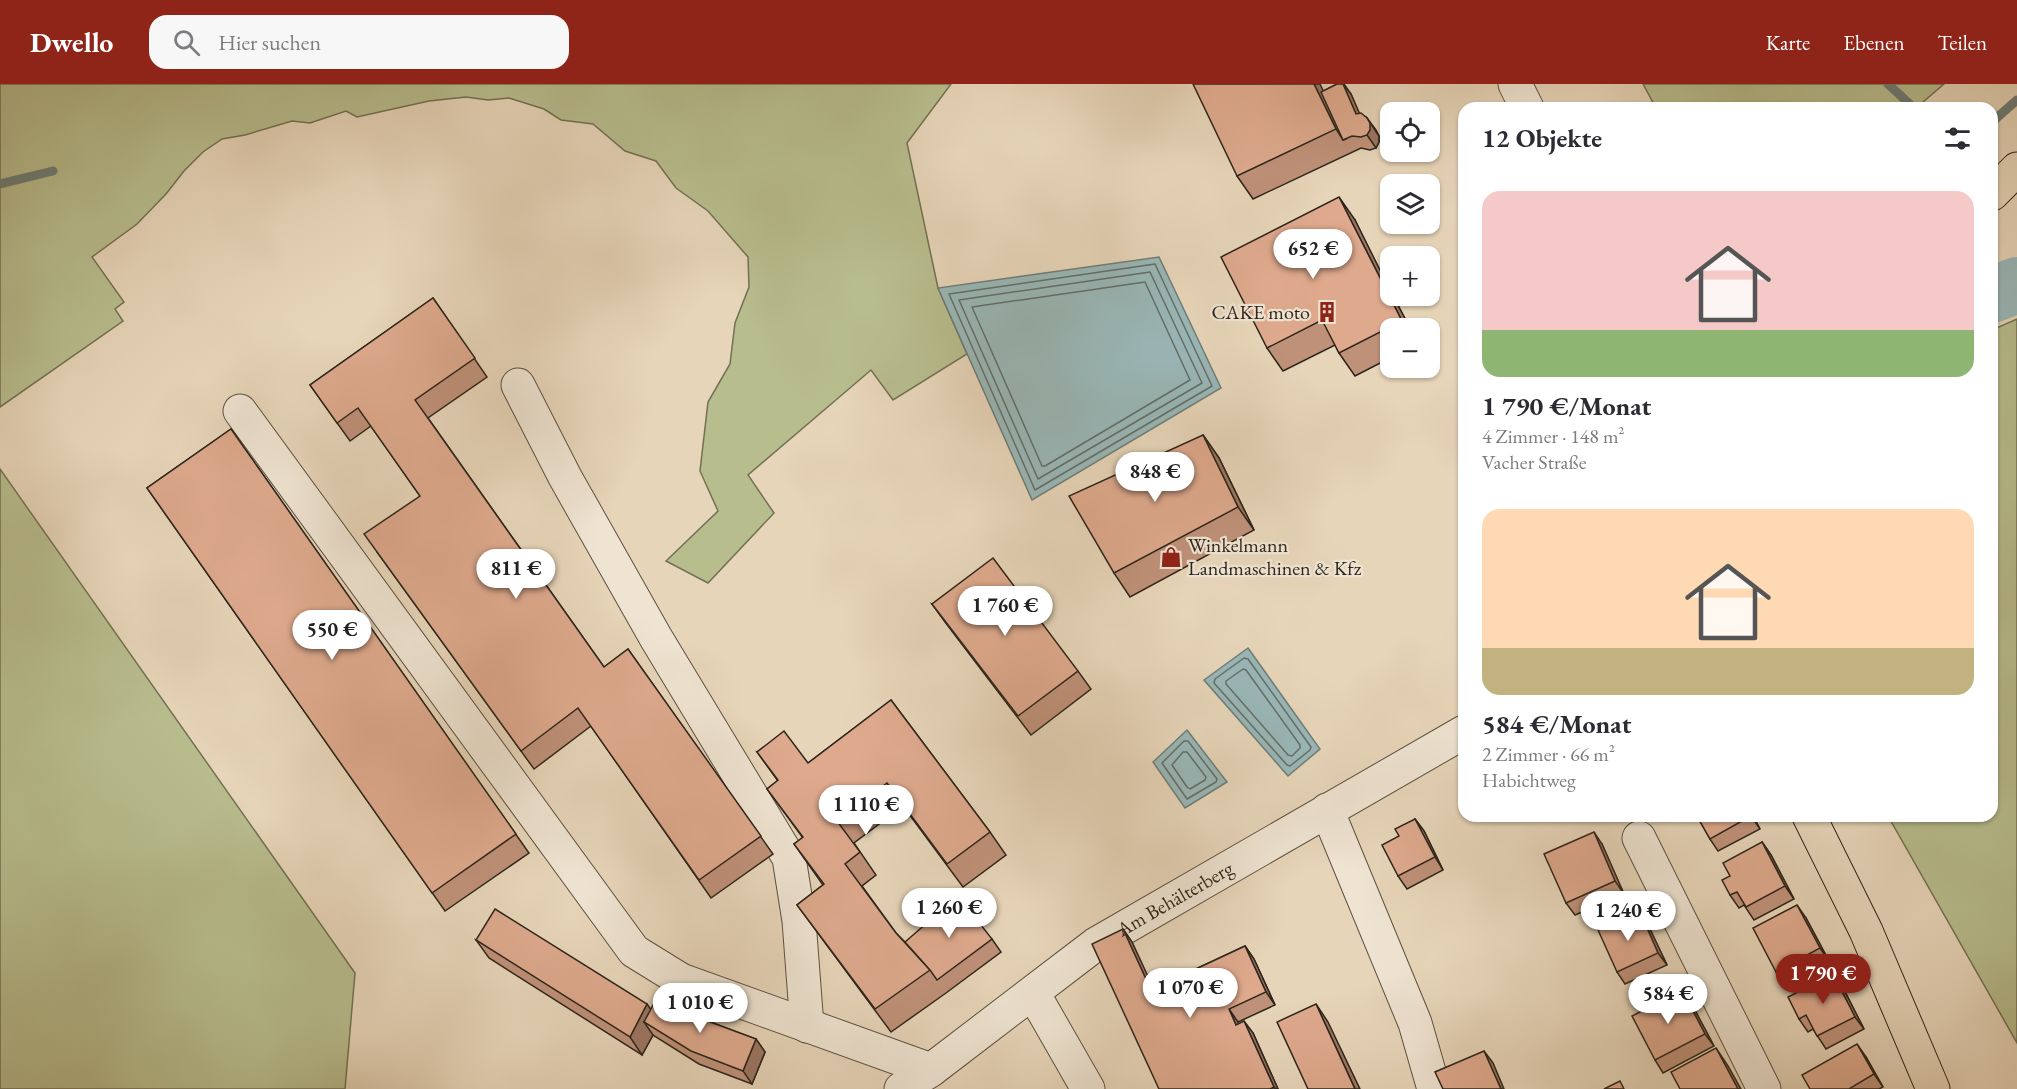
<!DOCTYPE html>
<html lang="de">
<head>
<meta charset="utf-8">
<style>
  body { margin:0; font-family:"EB Garamond",serif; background:#f7f7f7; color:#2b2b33; height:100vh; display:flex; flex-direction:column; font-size:22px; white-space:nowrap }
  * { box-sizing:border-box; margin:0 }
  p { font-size:20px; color:#7c7c81 }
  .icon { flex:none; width:33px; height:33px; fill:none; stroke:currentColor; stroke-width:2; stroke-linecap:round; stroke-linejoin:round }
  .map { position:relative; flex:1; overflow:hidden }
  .details { position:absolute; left:1458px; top:18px; width:540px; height:720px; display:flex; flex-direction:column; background:#fff; border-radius:18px; box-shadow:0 2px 4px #0004 }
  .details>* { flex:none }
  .controls { position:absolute; left:1380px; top:18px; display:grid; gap:12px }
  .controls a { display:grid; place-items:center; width:60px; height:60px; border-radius:12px; background:#fff; box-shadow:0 2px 4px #0004; font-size:30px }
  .price { position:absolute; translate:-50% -51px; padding:0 14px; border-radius:21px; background:#fff; color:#222; font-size:20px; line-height:39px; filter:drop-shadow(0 2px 3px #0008) }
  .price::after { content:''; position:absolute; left:50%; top:36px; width:18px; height:14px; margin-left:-9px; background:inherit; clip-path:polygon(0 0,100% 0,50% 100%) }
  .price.on { background:#8f2418; color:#fff }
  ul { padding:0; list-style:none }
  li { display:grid; align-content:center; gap:12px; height:318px; padding:0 24px }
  li span { display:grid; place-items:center; height:186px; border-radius:18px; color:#555 }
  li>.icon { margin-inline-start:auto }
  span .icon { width:108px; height:108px; fill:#fffc; stroke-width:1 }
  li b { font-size:26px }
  h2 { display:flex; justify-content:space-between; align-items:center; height:72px; padding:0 24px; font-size:26px }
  header { display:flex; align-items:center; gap:36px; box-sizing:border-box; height:84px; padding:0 30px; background:#8f2418; color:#fff }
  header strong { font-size:28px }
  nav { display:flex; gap:33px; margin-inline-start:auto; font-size:21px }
  .search { width:420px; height:54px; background:#f7f7f7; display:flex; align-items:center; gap:15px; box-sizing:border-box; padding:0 21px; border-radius:18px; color:#7c7c81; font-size:22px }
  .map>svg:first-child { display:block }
</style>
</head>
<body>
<header>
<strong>Dwello</strong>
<div class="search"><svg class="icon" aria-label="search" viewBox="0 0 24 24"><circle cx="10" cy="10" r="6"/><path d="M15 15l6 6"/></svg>Hier suchen</div>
<nav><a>Karte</a><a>Ebenen</a><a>Teilen</a></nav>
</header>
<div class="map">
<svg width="2017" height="1005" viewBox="0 0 2017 1005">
  <rect width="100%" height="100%" fill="#e7d5b9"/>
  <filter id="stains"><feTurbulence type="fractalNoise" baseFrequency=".00333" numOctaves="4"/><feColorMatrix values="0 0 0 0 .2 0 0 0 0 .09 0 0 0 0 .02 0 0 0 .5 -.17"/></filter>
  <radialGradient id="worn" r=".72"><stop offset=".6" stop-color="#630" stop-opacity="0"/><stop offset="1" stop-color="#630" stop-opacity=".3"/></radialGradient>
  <g fill="#b8bd8e" stroke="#727154" stroke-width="1.5">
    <polygon points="0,0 951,0 907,59 938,204 967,270 893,316 871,286 748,391 774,429 708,499 666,477 718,427 700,387 708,318 730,280 735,239 749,203 748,173 708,127 676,104 656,77 625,67 593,40 561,36 544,25 509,14 488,16 466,13 429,17 357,33 346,27 310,39 292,37 245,51 222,55 203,68 184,87 166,110 137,140 92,173 124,218 115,225 123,237 0,323"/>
    <polygon points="1643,0 1944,0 1916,24 1656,24"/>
    <polygon points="2017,235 2017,959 1888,732 1992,732 1992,246"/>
    <polygon points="0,385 355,889 345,1005 0,1005"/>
  </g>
  <g fill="#99b7b7" stroke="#6e7d79" stroke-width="1.5">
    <polygon points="1159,173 1221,304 1032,416 938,204"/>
    <polygon points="1248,564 1320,665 1288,692 1204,596"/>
    <polygon points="1187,646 1227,698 1185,724 1153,678"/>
  </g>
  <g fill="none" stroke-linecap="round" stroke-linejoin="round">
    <g stroke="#636e69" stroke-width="1.5">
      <polygon points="1155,180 1212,302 1035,406 949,210"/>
      <polygon points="1150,188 1202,299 1038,395 959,216"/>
      <polygon points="1145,198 1190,296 1045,382 1042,382 972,223"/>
      <polygon points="1244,574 1248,575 1311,663 1310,666 1290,682 1287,681 1214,599 1215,595"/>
      <polygon points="1243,585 1246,586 1300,661 1300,664 1292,672 1288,671 1226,600 1226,597"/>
      <polygon points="1184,657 1188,657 1217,695 1216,698 1187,715 1162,679"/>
      <polygon points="1183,668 1187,668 1206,693 1205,696 1190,705 1187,703 1172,681"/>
    </g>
    <g stroke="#6e7d79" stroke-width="9">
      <polyline points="1888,0 1914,24"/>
      <polyline points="1992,38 2017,16"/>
      <polyline points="0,100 53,87"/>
    </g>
    <polyline stroke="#99b7b7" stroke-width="56" points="1992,211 2017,201"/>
    <defs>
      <g id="minor">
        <polyline points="1515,0 1527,24"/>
        <polyline points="518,301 565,393 656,554 789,774 799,837 807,942"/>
        <polyline points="240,327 634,867 681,896 931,986"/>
        <polyline points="1327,726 1415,939 1434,1005"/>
        <polyline points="1639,754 1764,1005"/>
        <polyline points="1033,909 1088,1005"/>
        <path id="s1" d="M 901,1005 L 931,986 L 1096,860 L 1464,648"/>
      </g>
      <g id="major">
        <polyline points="1992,110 2017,85"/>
        <polyline points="1809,732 1866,847 1933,1005"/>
      </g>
    </defs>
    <use href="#minor" stroke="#5c5142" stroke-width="35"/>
    <use href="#major" stroke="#2d251b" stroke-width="35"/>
    <use href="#minor" stroke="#efe4d2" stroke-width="33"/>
    <use href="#major" stroke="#e7d5b9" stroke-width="33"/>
  </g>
  <g fill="#bf9179" stroke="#2d251b" stroke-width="1.5">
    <polygon points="1337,0 1344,0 1351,10 1359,30 1367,34 1376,46 1379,52 1379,58 1376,64 1370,66 1361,64 1253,115 1237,92 1323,7"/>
    <polygon points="1355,136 1390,212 1393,212 1410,244 1390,244 1390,274 1355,292 1339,269 1335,261 1283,287 1267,264"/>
    <polygon points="433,214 487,293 428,334 604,583 628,565 773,770 711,814 591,642 534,685 377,468 420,412 371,342 350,357 310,301"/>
    <polygon points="231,345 529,769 445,827 147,404"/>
    <polygon points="1203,351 1219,374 1254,446 1130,513 1114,489"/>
    <polygon points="932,520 1078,587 1091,605 1031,651 945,538"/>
    <polygon points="891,616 990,748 1006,771 963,803 903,722 854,759 876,791 862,802 896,849 905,858 992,855 1001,868 946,909 891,948 797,821 823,801 794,760 803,754 767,705 778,697 757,668 808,679"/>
    <polygon points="1697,732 1753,732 1760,745 1718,767 1710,755"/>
    <polygon points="1415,735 1424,747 1443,786 1407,805 1398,792 1399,752"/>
    <polygon points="1762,758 1771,771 1794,815 1754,836 1744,821 1739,824 1730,811 1730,792"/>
    <polygon points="1602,760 1624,810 1575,831 1566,819"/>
    <polygon points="1806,834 1829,877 1785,900 1776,888"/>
    <polygon points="1648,841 1667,881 1625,900 1617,888"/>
    <polygon points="1123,845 1132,858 1153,905 1245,862 1254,875 1275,921 1238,938 1238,939 1253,949 1278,1005 1159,1005"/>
    <polygon points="476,856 651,926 705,936 756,955 765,968 752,1000 699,980 653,951 642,971 489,874"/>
    <polygon points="1842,902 1864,945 1826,965 1813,945 1808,948 1799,935"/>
    <polygon points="1682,906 1691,919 1714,962 1663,989 1655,976"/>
    <polygon points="1866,973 1883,1003 1879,1005 1810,1005"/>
  </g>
  <g fill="#9b7663" stroke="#2d251b" stroke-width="1.5">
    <polygon points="1314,0 1320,0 1346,55 1343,56 1336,45"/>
    <polygon points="1343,0 1351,10 1365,42 1356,30"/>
    <polygon points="1367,34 1379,52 1379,58 1376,64 1367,51"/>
    <polygon points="1339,113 1355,136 1390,206 1390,212 1393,212 1410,244 1407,244 1402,237"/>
    <polygon points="1203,351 1219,374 1254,446 1238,423"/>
    <polygon points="1751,732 1753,732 1760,745"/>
    <polygon points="1415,735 1424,747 1443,786 1435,773"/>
    <polygon points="1594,748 1602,760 1624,810 1615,797"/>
    <polygon points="1762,758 1771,771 1794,815 1785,802"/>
    <polygon points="1797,821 1806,834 1829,877 1820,864"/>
    <polygon points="1640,828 1648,841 1667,881 1658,869"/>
    <polygon points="1123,845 1132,858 1160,918 1151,906"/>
    <polygon points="1245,862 1254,875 1275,921 1266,908"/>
    <polygon points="1833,890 1842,902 1864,945 1855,933"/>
    <polygon points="1682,906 1691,919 1714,962 1705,950"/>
    <polygon points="647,920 660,938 644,938 653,951 642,971 630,953"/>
    <polygon points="1316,920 1328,938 1360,1005 1355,1005"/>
    <polygon points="1229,925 1238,938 1244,953 1236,941"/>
    <polygon points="1244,937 1253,949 1278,1005 1276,1005 1274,1003"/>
    <polygon points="756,955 765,968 752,1000 743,987"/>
    <polygon points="1857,960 1866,973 1883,1003 1874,990"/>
    <polygon points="1716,964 1728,982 1741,1005 1738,1005"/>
    <polygon points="1484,967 1493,979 1504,1005 1501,1005"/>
  </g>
  <g fill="#dea98d" stroke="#2d251b" stroke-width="1.5">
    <polygon points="1193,0 1314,0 1336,45 1237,92"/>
    <polygon points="1337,0 1343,0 1356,30 1361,29 1367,34 1370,39 1370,46 1367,51 1361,53 1352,52 1343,56 1321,8"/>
    <polygon points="1339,113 1402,237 1339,269 1322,236 1267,264 1221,173"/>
    <polygon points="433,214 475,274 415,316 604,583 628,565 761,752 699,796 578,624 521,667 364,450 420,412 358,324 337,339 310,301"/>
    <polygon points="231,345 516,750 432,809 147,404"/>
    <polygon points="1203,351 1238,423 1114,489 1069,412"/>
    <polygon points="993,474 1078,587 1018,632 932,520"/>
    <polygon points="891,616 990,748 947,780 887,699 837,737 860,768 845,780 896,849 930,886 875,925 797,821 824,800 794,760 803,753 767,705 778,696 757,668 784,647 808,679"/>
    <polygon points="1697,732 1751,732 1710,755"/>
    <polygon points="1415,735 1435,773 1398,792 1382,761 1399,752 1395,745"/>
    <polygon points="1594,748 1615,797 1566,819 1544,770"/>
    <polygon points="1762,758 1785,802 1746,823 1737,808 1730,811 1722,796 1730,792 1723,779"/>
    <polygon points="958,812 992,855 937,896 930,886 905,858"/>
    <polygon points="1797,821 1820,864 1776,888 1753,844"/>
    <polygon points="495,825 647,920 630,953 476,856"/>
    <polygon points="1640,828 1658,869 1617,888 1598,846"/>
    <polygon points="1123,845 1151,906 1245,862 1266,908 1229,925 1236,941 1244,937 1274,1003 1270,1005 1159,1005 1092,860"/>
    <polygon points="1833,890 1855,933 1817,952 1806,931 1799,935 1788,913"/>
    <polygon points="1682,906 1705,950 1655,976 1632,932"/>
    <polygon points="660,908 705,936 756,955 743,987 691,967 644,938"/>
    <polygon points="1316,920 1355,1005 1308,1005 1277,938"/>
    <polygon points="1857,960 1874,990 1849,1005 1810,1005 1802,991"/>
    <polygon points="1716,964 1738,1005 1680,1005 1671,988"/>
    <polygon points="1484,967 1501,1005 1443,1005 1435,988"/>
    <polygon points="1620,997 1624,1005 1604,1005"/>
  </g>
  <defs>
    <symbol id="building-bare" viewBox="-9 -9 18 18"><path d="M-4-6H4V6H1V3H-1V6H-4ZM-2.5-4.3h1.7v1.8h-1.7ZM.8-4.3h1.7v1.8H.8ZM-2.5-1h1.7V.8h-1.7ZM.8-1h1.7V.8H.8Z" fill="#8f2418" stroke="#efe4d2" stroke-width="2.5" paint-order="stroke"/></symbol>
    <symbol id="shop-bare" viewBox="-9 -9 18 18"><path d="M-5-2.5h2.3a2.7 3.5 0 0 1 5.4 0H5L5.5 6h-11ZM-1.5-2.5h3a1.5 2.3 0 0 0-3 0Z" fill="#8f2418" stroke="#efe4d2" stroke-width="2.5" paint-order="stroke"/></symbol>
  </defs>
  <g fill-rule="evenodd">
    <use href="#building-bare" x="1312" y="213" width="30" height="30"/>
    <use href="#shop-bare" x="1156" y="458" width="30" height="30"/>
  </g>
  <g text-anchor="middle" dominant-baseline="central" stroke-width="4.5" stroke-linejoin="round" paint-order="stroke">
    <g font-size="20" fill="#2d251b" stroke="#efe4d2" text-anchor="end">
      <text x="1310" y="228">CAKE moto</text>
      <text x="1188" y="461" text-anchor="start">Winkelmann<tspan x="1188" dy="23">Landmaschinen &amp; Kfz</tspan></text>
    </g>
    <g font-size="20" fill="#2d251b" stroke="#efe4d2">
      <text stroke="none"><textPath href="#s1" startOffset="334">Am Behälterberg</textPath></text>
    </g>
  </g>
  <rect width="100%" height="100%" filter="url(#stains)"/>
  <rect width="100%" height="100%" fill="url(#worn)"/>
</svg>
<div class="controls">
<a><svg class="icon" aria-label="locate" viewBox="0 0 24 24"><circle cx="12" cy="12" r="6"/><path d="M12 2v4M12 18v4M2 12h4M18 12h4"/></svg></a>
<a><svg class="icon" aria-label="layers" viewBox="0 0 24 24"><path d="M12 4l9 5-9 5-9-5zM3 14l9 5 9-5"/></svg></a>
<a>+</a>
<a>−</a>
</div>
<b class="price" style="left:1313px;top:196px">652 €</b>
<b class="price" style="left:1155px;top:419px">848 €</b>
<b class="price" style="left:516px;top:516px">811 €</b>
<b class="price" style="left:1005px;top:553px">1 760 €</b>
<b class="price" style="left:332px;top:577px">550 €</b>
<b class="price" style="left:866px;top:752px">1 110 €</b>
<b class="price" style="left:949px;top:855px">1 260 €</b>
<b class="price" style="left:1628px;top:858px">1 240 €</b>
<b class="price on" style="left:1823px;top:921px">1 790 €</b>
<b class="price" style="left:1190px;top:935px">1 070 €</b>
<b class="price" style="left:1668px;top:941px">584 €</b>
<b class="price" style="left:700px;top:950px">1 010 €</b>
<section class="details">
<h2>12 Objekte<svg class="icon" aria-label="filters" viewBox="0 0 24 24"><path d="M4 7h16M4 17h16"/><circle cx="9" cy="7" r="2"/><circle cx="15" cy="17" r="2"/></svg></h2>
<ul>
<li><span style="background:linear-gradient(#f6c9c9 75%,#8fb573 0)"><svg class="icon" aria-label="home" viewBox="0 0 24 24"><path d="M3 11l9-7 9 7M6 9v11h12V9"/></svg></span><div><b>1 790 €/Monat</b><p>4 Zimmer · 148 m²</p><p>Vacher Straße</p></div></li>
<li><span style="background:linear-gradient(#ffd9b3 75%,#c2b280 0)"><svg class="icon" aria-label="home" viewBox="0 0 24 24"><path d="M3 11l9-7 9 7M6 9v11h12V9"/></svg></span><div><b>584 €/Monat</b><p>2 Zimmer · 66 m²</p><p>Habichtweg</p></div></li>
</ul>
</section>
</div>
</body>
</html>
